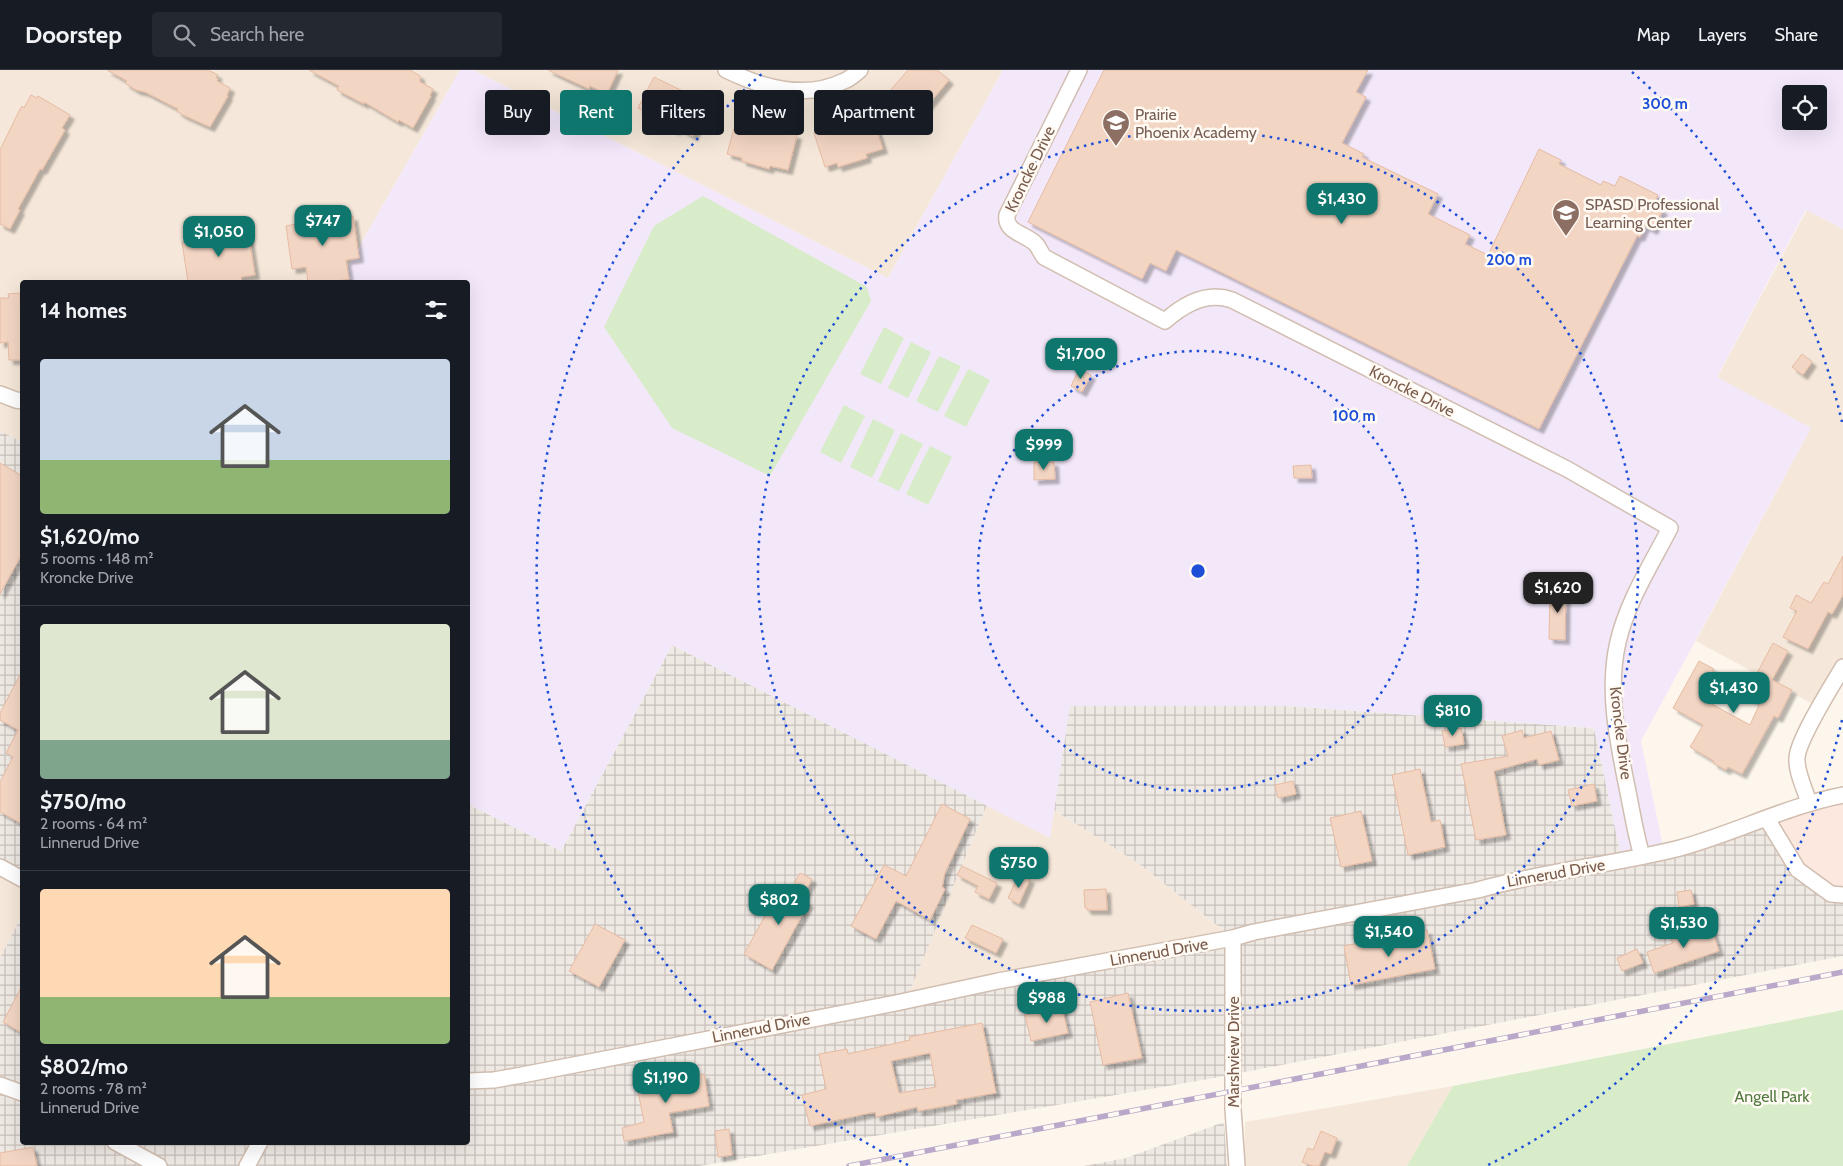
<!DOCTYPE html>
<html lang="en">
<head>
<meta charset="utf-8">
<style>
  body { margin:0; font-family:Cabin,sans-serif; background:#242831; color:#f1f3f6; height:100vh; display:flex; flex-direction:column; font-size:19px; white-space:nowrap }
  * { box-sizing:border-box; margin:0 }
  p { font-size:16px; color:#9ea1a6 }
  .icon { flex:none; width:28px; height:28px; fill:none; stroke:currentColor; stroke-width:2; stroke-linecap:round; stroke-linejoin:round }
  .map { position:relative; flex:1; overflow:hidden }
  .details { position:absolute; left:20px; top:210px; width:450px; height:865px; display:flex; flex-direction:column; background:#171b24; border-radius:5px; box-shadow:0 5px 20px #0002 }
  .details>* { flex:none }
  .guide { position:absolute; left:485px; top:20px; width:475px; height:45px; display:flex; gap:10px }
  .fabs { position:absolute; left:1782px; top:15px; display:grid; gap:10px }
  .fabs a { display:grid; place-items:center; width:45px; height:45px; border-radius:5px; background:#171b24; box-shadow:0 5px 20px #0002; font-size:25px }
  .price { position:absolute; translate:-50% -42px; padding:0 11px; border-radius:10px; background:#0f766e; color:#fff; font-size:16px; line-height:32px; filter:drop-shadow(0 1px 2px #0008) }
  .price::after { content:''; position:absolute; left:50%; top:30px; width:15px; height:11px; margin-left:-8px; background:inherit; clip-path:polygon(0 0,100% 0,50% 100%) }
  .price.current { background:#222; color:#fff }
  ul { padding:0; list-style:none }
  li { display:grid; align-content:center; gap:10px; height:265px; padding:0 20px }
  li+li { border-top:1px solid #363941 }
  li span { display:grid; place-items:center; height:155px; border-radius:5px; color:#555 }
  li>.icon { margin-inline-start:auto }
  span .icon { width:90px; height:90px; fill:#fffc; stroke-width:1 }
  li b { font-size:21px }
  h2 { display:flex; justify-content:space-between; align-items:center; height:60px; padding:0 20px; font-size:21px }
  .pill { padding:0 18px; border-radius:5px; background:#171b24; box-shadow:0 5px 20px #0002; font-size:18px; line-height:45px }
  .pill.current { background:#0f766e; color:#fff }
  header { display:flex; align-items:center; gap:30px; box-sizing:border-box; height:70px; padding:0 25px; background:#171b24; border-bottom:1px solid #363941 }
  header strong { font-size:24px }
  nav { display:flex; gap:28px; margin-inline-start:auto; font-size:18px }
  .search { width:350px; height:45px; background:#242831; display:flex; align-items:center; gap:12px; box-sizing:border-box; padding:0 18px; border-radius:5px; color:#9ea1a6; font-size:19px }
  .map>svg:first-child { display:block }
</style>
</head>
<body>
<header>
<strong>Doorstep</strong>
<div class="search"><svg class="icon" aria-label="search" viewBox="0 0 24 24"><circle cx="10" cy="10" r="6"/><path d="M15 15l6 6"/></svg>Search here</div>
<nav><a>Map</a><a>Layers</a><a>Share</a></nav>
</header>
<div class="map">
<svg width="1843" height="1096" viewBox="0 0 1843 1096">
  <defs>
    <pattern id="industrial-grid" width="8" height="8" patternUnits="userSpaceOnUse" patternTransform="scale(1.25)"><rect width="8" height="8" fill="#efe9e4"/><path d="M0 4h8M4 0v8" fill="none" stroke="#c7c0bb"/></pattern>
    <filter id="shadow"><feDropShadow dx="4.5" dy="4.5" stdDeviation="1" flood-color="#0004"/></filter>
  </defs>
  <rect width="100%" height="100%" fill="#fdf6ec"/>
  <g fill="#f5e8da">
    <polygon points="0,0 460,0 339,212 22,212 22,372 0,361"/>
    <polygon points="473,0 1003,0 888,208"/>
    <polygon points="1807,140 1843,159 1843,597 1820,638 1696,571 1811,358 1717,308"/>
    <polygon points="987,735 1050,768 1054,740 1138,793 1233,868 905,930"/>
    <polygon points="0,797 22,809 22,845 0,888"/>
    <polygon points="1453,1016 1407,1096 1244,1096 1245,1052"/>
  </g>
  <polygon fill="#fde8e0" points="1843,725 1843,825 1798,800 1767,749"/>
  <g fill="url(#industrial-grid)">
    <polygon points="0,361 22,372 22,809 0,797"/>
    <polygon points="672,575 987,735 906,930 1232,867 1138,793 1054,740 1069,636 1287,636 1594,658 1622,791 1767,749 1798,800 1843,825 1843,886 1209,1009 699,1096 0,1096 0,888 22,845 22,1072 468,1072 468,734 561,781"/>
    <polygon points="1224,1052 1227,1096 1084,1096 1126,1088"/>
  </g>
  <path fill="#f3e8fa" fill-rule="evenodd" d="M 460,0 L 473,0 L 888,208 L 1003,0 L 1843,0 L 1843,159 L 1806,140 L 1717,307 L 1811,358 L 1641,671 L 1664,781 L 1622,791 L 1594,658 L 1287,636 L 1070,636 L 1050,768 L 672,575 L 561,781 L 468,734 L 468,212 L 339,212 ZM 1791,24 L 1819,24 L 1819,51 L 1791,51 Z"/>
  <g fill="#d8ecc9">
    <polygon points="703,126 867,217 871,231 770,406 672,358 604,257 654,156"/>
    <polygon points="884,257 904,268 881,314 860,304"/>
    <polygon points="911,272 931,282 908,328 888,318"/>
    <polygon points="939,286 961,296 938,342 916,331"/>
    <polygon points="968,299 990,310 966,357 944,346"/>
    <polygon points="844,335 865,346 841,393 820,382"/>
    <polygon points="873,349 895,360 872,408 850,397"/>
    <polygon points="901,363 923,374 899,421 878,411"/>
    <polygon points="930,376 952,387 928,435 906,424"/>
    <polygon points="1843,940 1843,1096 1407,1096 1453,1016"/>
  </g>
  <g fill="#f3d5c3" stroke="#e6bba3" fill-rule="evenodd" filter="url(#shadow)">
    <polygon points="107,0 208,0 218,5 216,7 218,9 217,11 230,18 227,25 228,26 210,57 183,45 177,41 178,39 145,22 136,20 125,13 127,11"/>
    <polygon points="309,0 410,0 420,6 420,12 433,19 430,25 431,26 413,58 399,50 398,52 364,32 364,34 337,20 339,16"/>
    <polygon points="548,0 618,0 607,24 590,16 589,19"/>
    <polygon points="908,0 937,0 949,10 918,47 889,22"/>
    <polygon points="1104,0 1368,0 1356,22 1366,27 1342,73 1364,84 1362,87 1438,124 1428,144 1470,165 1465,174 1488,185 1539,79 1561,90 1559,94 1601,115 1603,111 1615,116 1620,106 1658,125 1653,135 1663,140 1653,160 1645,156 1640,167 1637,166 1539,359 1176,180 1166,201 1150,193 1142,209 1028,152"/>
    <polygon points="654,7 709,34 693,66 678,58 676,61 650,48 652,45 638,38"/>
    <polygon points="31,25 37,28 38,26 70,45 62,58 65,60 42,100 40,99 18,139 20,140 10,159 0,154 0,80 20,39 22,36 24,38"/>
    <polygon points="872,45 883,79 866,84 867,88 838,97 837,93 825,97 814,63"/>
    <polygon points="736,51 797,65 788,100 770,96 769,99 742,91 742,88 727,84"/>
    <polygon points="337,144 338,148 353,146 359,188 346,190 349,209 333,212 308,212 306,197 292,199 286,156 301,153 301,150"/>
    <polygon points="233,160 234,164 248,161 255,205 241,207 242,212 188,212 182,172 197,170 196,166"/>
    <polygon points="20,223 22,290 9,290 8,272 0,273 0,228 9,228 8,224"/>
    <polygon points="1802,284 1812,292 1803,305 1792,297"/>
    <polygon points="1079,299 1091,305 1082,322 1071,316"/>
    <polygon points="1034,392 1054,392 1055,409 1034,410"/>
    <polygon points="0,393 22,406 22,484 0,524"/>
    <polygon points="1311,395 1312,408 1294,408 1293,396"/>
    <polygon points="1843,486 1843,525 1832,544 1828,542 1808,579 1783,567 1797,541 1790,538 1796,525 1811,533 1824,512 1828,514"/>
    <polygon points="1550,518 1566,518 1565,570 1549,569"/>
    <polygon points="1773,573 1788,581 1772,610 1792,620 1778,648 1774,646 1742,704 1728,697 1726,700 1713,693 1714,691 1690,677 1703,655 1673,638 1699,591 1714,599 1699,627 1750,655 1760,633 1745,626"/>
    <polygon points="22,601 22,754 0,742 0,712 13,687 6,683 18,660 0,650 0,643"/>
    <polygon points="1461,658 1464,674 1445,677 1442,661"/>
    <polygon points="1522,660 1524,668 1551,661 1559,690 1539,695 1537,689 1494,701 1506,765 1476,770 1461,694 1508,686 1502,666"/>
    <polygon points="1420,699 1431,752 1440,750 1445,777 1408,785 1392,705"/>
    <polygon points="1293,711 1296,724 1278,728 1275,715"/>
    <polygon points="1594,714 1597,731 1572,736 1568,720"/>
    <polygon points="942,734 970,749 945,803 942,817 945,819 930,850 896,831 876,869 851,856 884,795 906,806"/>
    <polygon points="1361,741 1372,791 1341,797 1330,748"/>
    <polygon points="962,796 997,813 989,829 975,822 978,816 957,805"/>
    <polygon points="800,803 812,809 802,829 809,833 772,900 744,884 767,842 776,847"/>
    <polygon points="1019,804 1030,809 1019,834 1008,828"/>
    <polygon points="1106,819 1107,840 1087,840 1087,838 1085,838 1084,820"/>
    <polygon points="1691,820 1694,834 1679,837 1677,822"/>
    <polygon points="1710,853 1719,881 1654,903 1647,882 1673,873 1670,868"/>
    <polygon points="595,854 625,870 599,917 569,901"/>
    <polygon points="972,855 1003,869 996,883 965,868"/>
    <polygon points="1427,860 1435,899 1351,915 1344,876"/>
    <polygon points="1637,879 1643,893 1622,901 1617,888"/>
    <polygon points="22,916 22,963 3,952"/>
    <polygon points="1128,923 1142,988 1103,995 1090,932"/>
    <polygon points="1062,937 1068,963 1031,971 1025,945"/>
    <path d="M 982,953 L 996,1023 L 956,1030 L 957,1034 L 918,1041 L 917,1037 L 876,1047 L 875,1042 L 810,1056 L 802,1025 L 826,1019 L 819,984 L 847,979 L 848,984 L 910,970 L 909,967 ZM 930,983 L 936,1017 L 899,1023 L 891,991 Z"/>
    <polygon points="704,1004 709,1036 669,1043 673,1062 624,1071 622,1058 644,1052 636,1011 662,1006 663,1011"/>
    <polygon points="729,1059 732,1085 718,1087 715,1061"/>
    <polygon points="1321,1061 1337,1068 1331,1084 1325,1082 1319,1096 1313,1096 1302,1092 1308,1078 1313,1080"/>
    <polygon points="33,1077 37,1096 0,1096 0,1083"/>
  </g>
  <g fill="none" stroke-linecap="round" stroke-linejoin="round">
    <defs>
      <g id="minor">
        <path d="M 726,0 C 763,18 805,30 844,11 C 850,9 855,4 860,0"/>
        <path d="M 1079,0 L 1007,145 C 1004,162 1026,164 1036,174 C 1039,178 1041,183 1044,187 L 1165,251 C 1184,234 1207,221 1232,230 L 1567,399 L 1670,458 C 1651,495 1627,532 1618,572 C 1606,623 1619,677 1629,727 C 1633,747 1636,766 1642,786"/>
        <polyline points="0,324 16,330 22,331"/>
        <path d="M 1809,733 C 1805,719 1796,702 1797,688 C 1798,669 1832,616 1843,597"/>
        <polyline points="1767,749 1798,800 1831,824 1843,825"/>
        <polyline points="0,797 22,809"/>
        <polyline points="1233,868 1233,1039 1237,1096"/>
        <path d="M 468,1011 L 494,1010 L 522,1005 L 896,933 L 998,911 L 1233,868 L 1254,862 L 1478,820 C 1544,801 1613,795 1680,778 C 1735,763 1787,736 1843,725"/>
        <polyline points="0,1015 22,1023"/>
        <polyline points="115,1072 159,1096"/>
        <polyline points="247,1096 260,1072"/>
      </g>
    </defs>
    <use href="#minor" stroke="#d1beb0" stroke-width="18"/>
    <use href="#minor" stroke="#fff" stroke-width="15"/>
    <defs>
      <polyline id="rail" points="849,1096 1843,902"/>
    </defs>
    <use href="#rail" stroke="#b9a8c9" stroke-width="5.5"/>
    <use href="#rail" stroke="#fffaf3" stroke-width="4" stroke-dasharray="11" stroke-linecap="butt"/>
  </g>
  <g fill="none" stroke="#1d4ed8" stroke-width="2.5" stroke-dasharray="2.5 5">
    <circle cx="1198" cy="501" r="220"/>
    <circle cx="1198" cy="501" r="440"/>
    <path d="M1842 650A661 661 0 0 1 1488 1095M908 1095A661 661 0 0 1 764 2M1632 2A661 661 0 0 1 1842 352"/>
  </g>
  <defs>
    <symbol id="school-pin" viewBox="-11 -11 22 30"><path d="M0 17L-7.5 6A9.5 9.5 0 1 1 7.5 6Z" fill="#8d6e63" stroke="#fffaf3"/><path d="M0-5L7-2L0 1L-7-2ZM-4 1L0 2.5L4 1V4Q0 6-4 4Z" fill="#fff"/></symbol>
  </defs>
  <g fill-rule="evenodd">
    <use href="#school-pin" x="1100" y="37" width="32" height="43"/>
    <use href="#school-pin" x="1550" y="127" width="32" height="43"/>
  </g>
  <g text-anchor="middle" dominant-baseline="central" stroke-width="5" stroke-linejoin="round" paint-order="stroke">
    <g font-size="16" fill="#785e54" stroke="#fffaf3" text-anchor="start">
      <text x="1135" y="44">Prairie<tspan x="1135" dy="18">Phoenix Academy</tspan></text>
      <text x="1585" y="134">SPASD Professional<tspan x="1585" dy="18">Learning Center</tspan></text>
    </g>
    <g font-size="16" fill="#7a5c4d" stroke="#fffaf3">
      <text transform="translate(1030 99) rotate(-64)">Kroncke Drive</text>
      <text transform="translate(1412 321) rotate(27)">Kroncke Drive</text>
      <text transform="translate(1621 663) rotate(83)">Kroncke Drive</text>
      <text transform="translate(1556 803) rotate(-10)">Linnerud Drive</text>
      <text transform="translate(1159 882) rotate(-10)">Linnerud Drive</text>
      <text transform="translate(761 958) rotate(-11)">Linnerud Drive</text>
      <text transform="translate(1233 982) rotate(-90)">Marshview Drive</text>
    </g>
    <g font-size="16" fill="#537a41" stroke="#fffaf3">
      <text x="1772" y="1026">Angell Park</text>
    </g>
  </g>
  <circle cx="1198" cy="501" r="8" fill="#1d4ed8" stroke="#fffaf3" stroke-width="2.5"/>
  <g font-size="15" text-anchor="middle" font-weight="bold" fill="#1d4ed8" stroke="#fffaf3" stroke-width="5" stroke-linejoin="round" paint-order="stroke">
    <text x="1665" y="39">300 m</text>
    <text x="1509" y="195">200 m</text>
    <text x="1354" y="351">100 m</text>
  </g>
</svg>
<div class="fabs">
<a><svg class="icon" aria-label="locate" viewBox="0 0 24 24"><circle cx="12" cy="12" r="6"/><path d="M12 2v4M12 18v4M2 12h4M18 12h4"/></svg></a>
</div>
<b class="price" style="left:1342px;top:155px">$1,430</b>
<b class="price" style="left:323px;top:177px">$747</b>
<b class="price" style="left:219px;top:188px">$1,050</b>
<b class="price" style="left:1081px;top:310px">$1,700</b>
<b class="price" style="left:1044px;top:401px">$999</b>
<b class="price current" style="left:1558px;top:544px">$1,620</b>
<b class="price" style="left:1734px;top:644px">$1,430</b>
<b class="price" style="left:1453px;top:667px">$810</b>
<b class="price" style="left:1019px;top:819px">$750</b>
<b class="price" style="left:779px;top:856px">$802</b>
<b class="price" style="left:1684px;top:879px">$1,530</b>
<b class="price" style="left:1389px;top:888px">$1,540</b>
<b class="price" style="left:1047px;top:954px">$988</b>
<b class="price" style="left:666px;top:1034px">$1,190</b>
<div class="guide">
<a class="pill">Buy</a>
<a class="pill current">Rent</a>
<a class="pill">Filters</a>
<a class="pill">New</a>
<a class="pill">Apartment</a>
</div>
<section class="details">
<h2>14 homes<svg class="icon" aria-label="filters" viewBox="0 0 24 24"><path d="M4 7h16M4 17h16"/><circle cx="9" cy="7" r="2"/><circle cx="15" cy="17" r="2"/></svg></h2>
<ul>
<li><span style="background:linear-gradient(#c9d6e8 65%,#8fb573 0)"><svg class="icon" aria-label="home" viewBox="0 0 24 24"><path d="M3 11l9-7 9 7M6 9v11h12V9"/></svg></span><div><b>$1,620/mo</b><p>5 rooms · 148 m²</p><p>Kroncke Drive</p></div></li>
<li><span style="background:linear-gradient(#dfe7d0 75%,#7fa58c 0)"><svg class="icon" aria-label="home" viewBox="0 0 24 24"><path d="M3 11l9-7 9 7M6 9v11h12V9"/></svg></span><div><b>$750/mo</b><p>2 rooms · 64 m²</p><p>Linnerud Drive</p></div></li>
<li><span style="background:linear-gradient(#ffd9b3 70%,#8fb573 0)"><svg class="icon" aria-label="home" viewBox="0 0 24 24"><path d="M3 11l9-7 9 7M6 9v11h12V9"/></svg></span><div><b>$802/mo</b><p>2 rooms · 78 m²</p><p>Linnerud Drive</p></div></li>
</ul>
</section>
</div>
</body>
</html>
